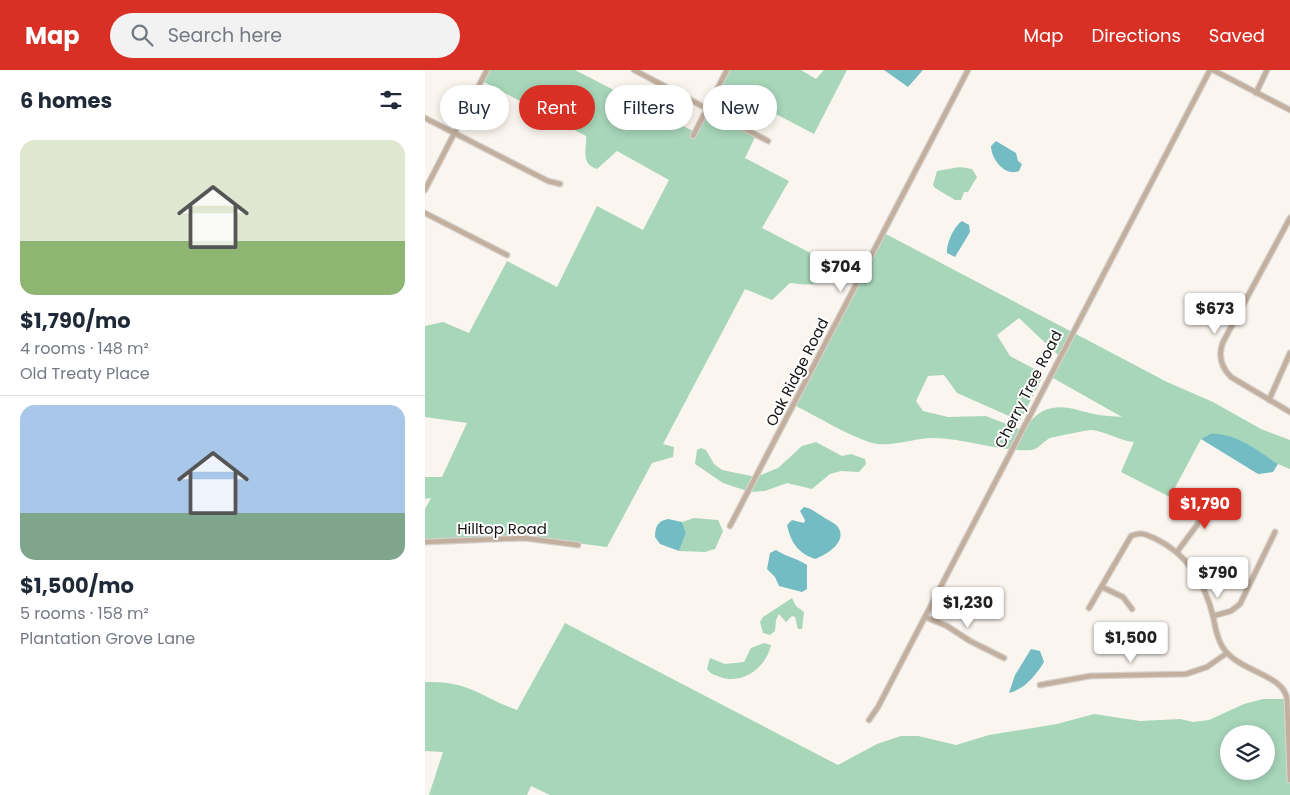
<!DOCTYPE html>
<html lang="en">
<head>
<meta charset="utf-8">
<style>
  body { margin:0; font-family:Poppins,sans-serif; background:#f2f2f3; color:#1f2937; height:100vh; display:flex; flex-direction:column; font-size:19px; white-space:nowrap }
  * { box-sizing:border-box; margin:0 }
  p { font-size:16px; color:#747a83 }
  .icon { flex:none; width:28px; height:28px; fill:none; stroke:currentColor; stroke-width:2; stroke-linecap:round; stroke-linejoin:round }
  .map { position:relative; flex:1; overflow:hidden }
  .sheet { display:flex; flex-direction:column; background:#fff; width:425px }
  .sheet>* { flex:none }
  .banner { position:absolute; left:15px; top:15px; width:475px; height:45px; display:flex; gap:10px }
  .fabs { position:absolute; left:795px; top:655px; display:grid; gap:10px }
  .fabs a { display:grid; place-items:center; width:55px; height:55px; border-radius:50%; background:#fff; box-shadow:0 2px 8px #0003; font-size:25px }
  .price { position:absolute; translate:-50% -42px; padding:0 11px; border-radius:5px; background:#fff; color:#222; font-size:16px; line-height:32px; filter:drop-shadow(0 1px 2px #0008) }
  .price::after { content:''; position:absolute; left:50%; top:30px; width:15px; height:11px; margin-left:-8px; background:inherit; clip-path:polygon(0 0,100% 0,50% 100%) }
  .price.on { background:#d93025; color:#fff }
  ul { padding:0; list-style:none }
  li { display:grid; align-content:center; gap:10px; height:265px; padding:0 20px }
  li+li { border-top:1px solid #e0e1e3 }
  li span { display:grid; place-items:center; height:155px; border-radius:15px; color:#555 }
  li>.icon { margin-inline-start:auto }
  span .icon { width:90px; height:90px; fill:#fffc; stroke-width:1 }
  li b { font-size:21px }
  h2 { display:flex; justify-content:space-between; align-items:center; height:60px; padding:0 20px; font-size:21px }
  .chip { padding:0 18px; border-radius:22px; background:#fff; box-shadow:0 2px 8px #0003; font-size:18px; line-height:45px }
  .chip.on { background:#d93025; color:#fff }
  header { display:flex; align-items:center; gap:30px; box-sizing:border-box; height:70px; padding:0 25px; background:#d93025; color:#fff }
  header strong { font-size:24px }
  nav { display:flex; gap:28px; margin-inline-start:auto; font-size:18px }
  .search { width:350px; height:45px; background:#f2f2f3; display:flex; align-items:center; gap:12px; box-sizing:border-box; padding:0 18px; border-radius:28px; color:#747a83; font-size:19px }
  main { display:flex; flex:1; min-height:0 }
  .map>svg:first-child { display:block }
</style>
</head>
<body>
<header>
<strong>Map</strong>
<div class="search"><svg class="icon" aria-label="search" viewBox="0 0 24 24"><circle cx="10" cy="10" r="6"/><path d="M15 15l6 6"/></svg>Search here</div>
<nav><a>Map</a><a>Directions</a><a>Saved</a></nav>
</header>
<main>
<section class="sheet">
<h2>6 homes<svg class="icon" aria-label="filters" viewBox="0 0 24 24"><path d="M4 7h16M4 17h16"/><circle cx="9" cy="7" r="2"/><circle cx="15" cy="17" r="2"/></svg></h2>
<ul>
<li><span style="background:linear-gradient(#dfe7d0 65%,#8fb573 0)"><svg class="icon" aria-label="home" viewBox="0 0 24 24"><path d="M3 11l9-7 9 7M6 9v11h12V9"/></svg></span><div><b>$1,790/mo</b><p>4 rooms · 148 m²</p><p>Old Treaty Place</p></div></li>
<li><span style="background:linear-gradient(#a9c7e8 70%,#7fa58c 0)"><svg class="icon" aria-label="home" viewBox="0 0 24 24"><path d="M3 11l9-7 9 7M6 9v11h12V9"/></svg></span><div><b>$1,500/mo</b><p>5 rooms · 158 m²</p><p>Plantation Grove Lane</p></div></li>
</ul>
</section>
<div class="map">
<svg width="865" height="725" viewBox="0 0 865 725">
  <rect width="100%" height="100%" fill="#fbf5ef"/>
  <g fill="#a7d6b9" fill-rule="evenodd">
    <path d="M 65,0 L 150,0 L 268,61 L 280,40 L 330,67 L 320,88 L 364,111 L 337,158 L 403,192 L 405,201 C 392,218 385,215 365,213 L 347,230 L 320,219 L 238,374 L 249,377 L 248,387 L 227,393 L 182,477 L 105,467 L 0,472 L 0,439 L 6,428 L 0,429 L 0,407 L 17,407 L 42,353 L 0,347 L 0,256 L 18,252 L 44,263 L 82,191 L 132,217 L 172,136 L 218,160 L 244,110 L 192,81 L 172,99 C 155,94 162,79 161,66 L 59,12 Z"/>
    <polygon points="301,0 376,0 391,9 399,0 422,0 389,64 294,14"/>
    <polygon points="535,97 547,99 552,107 543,122 539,122 536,130 530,130 510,118 508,115 512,101"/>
    <path d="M 459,163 L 742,312 L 788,332 L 836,359 L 865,370 L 865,399 L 853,394 L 818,372 L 785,364 L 776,369 L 745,427 L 696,402 L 709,372 C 694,371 681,361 666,360 C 662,360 629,367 625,368 C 618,371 613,380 606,380 C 573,382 541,368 508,368 C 487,368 464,379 444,372 C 420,364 393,347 369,335 ZM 594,248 L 634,286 L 628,308 L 697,347 C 688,346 678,346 669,344 C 653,341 641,334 623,339 C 611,342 606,354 594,359 L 561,346 L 523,347 L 498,341 L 491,331 L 503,306 L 519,305 L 532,323 L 595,351 L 619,304 L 585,286 L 572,265 Z"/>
    <polygon points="391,372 417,386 426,384 440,389 441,394 434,402 416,401 405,404 387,419 362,413 340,421 325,422 298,413 270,394 272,380 276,378 281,380 289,394 297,400 331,407 353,398 377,376"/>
    <polygon points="269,448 293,450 298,461 290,479 280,482 254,481 261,463 257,452"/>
    <polygon points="367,528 371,536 379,542 377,559 373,559 370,547 367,546 361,552 354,544 351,550 350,561 345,565 338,563 335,552 338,547"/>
    <path d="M 140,553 L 413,695 L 452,674 L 476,666 L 493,666 L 531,675 L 564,665 L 632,654 L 669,644 L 715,651 L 755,649 L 768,652 L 784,650 L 819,634 L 838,629 L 865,629 L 865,725 L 125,725 L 106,716 L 102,725 L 4,725 L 18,682 L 0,681 L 0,612 C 46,611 53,626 92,640 ZM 804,664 L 841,664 L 841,701 L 804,701 Z"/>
    <path d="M 339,573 L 346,575 C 341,598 318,615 295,607 C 290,605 285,604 282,599 L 285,588 L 300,594 L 319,592 L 326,578 Z"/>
  </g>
  <g fill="#74bcc4">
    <polygon points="459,0 498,0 483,17"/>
    <path d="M 571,71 L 591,83 L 593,91 L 597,94 L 594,101 C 580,107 566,89 566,76 Z"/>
    <path d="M 537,151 L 544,155 L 545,162 L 530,187 L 522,183 C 521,174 529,156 537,151 Z"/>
    <path d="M 785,364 C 810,362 833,381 853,394 L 848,402 L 833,404 L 776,369 Z"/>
    <path d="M 379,437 C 386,438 390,442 397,446 C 401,449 410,453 413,457 C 423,472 401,485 390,489 C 373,483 366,473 362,455 L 367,450 L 379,453 L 380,450 L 375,441 Z"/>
    <path d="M 243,449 L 257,452 L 261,463 L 254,481 L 235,474 L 230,467 C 230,456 233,451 243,449 Z"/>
    <path d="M 351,480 C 361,487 372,488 382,495 L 382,519 L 377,522 L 354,516 L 350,507 L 342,499 L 345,483 Z"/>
    <path d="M 606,579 L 615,581 L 619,592 C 611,605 600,619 584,623 L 590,605 Z"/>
  </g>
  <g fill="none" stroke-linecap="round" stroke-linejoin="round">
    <defs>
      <g id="minor">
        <polyline points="209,0 343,71"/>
        <polyline points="788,0 865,40"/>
        <polyline points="831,23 842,0"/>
        <polyline points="0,48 123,111 135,114"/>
        <polyline points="268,66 302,0"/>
        <polyline points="0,120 62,0"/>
        <polyline points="0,143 82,185"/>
        <path d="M 865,148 L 798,272 C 793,285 796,297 806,307 L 865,342"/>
        <polyline points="844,330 865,283"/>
        <polyline points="305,456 543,0"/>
        <polyline points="0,472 99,468 153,475"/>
        <polyline points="752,482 772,455 787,424"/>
        <polyline points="677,517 698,527 707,539"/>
        <path d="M 664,538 L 706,466 C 716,461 722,465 731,469 C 762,484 780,513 788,546 C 790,555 791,564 795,572 C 807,602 858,602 862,629 L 865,710"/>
        <polyline points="788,546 806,541 815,534 850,462"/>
        <polyline points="500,547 522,556 545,571 579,588"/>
        <polyline points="615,615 665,606 761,604 782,597 802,583"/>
        <polyline points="444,650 453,637 785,0"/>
      </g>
    </defs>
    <use href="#minor" stroke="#d6d1cc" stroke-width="7"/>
    <use href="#minor" stroke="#c2af9e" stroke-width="4.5"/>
  </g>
  <g text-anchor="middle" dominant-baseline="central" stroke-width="4" stroke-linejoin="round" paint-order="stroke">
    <g font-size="15" fill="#161412" stroke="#fff">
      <text transform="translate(372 302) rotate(-63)">Oak Ridge Road</text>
      <text transform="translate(603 319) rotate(-63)">Cherry Tree Road</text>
      <text x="77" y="458">Hilltop Road</text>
    </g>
  </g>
</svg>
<div class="fabs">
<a><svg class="icon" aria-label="layers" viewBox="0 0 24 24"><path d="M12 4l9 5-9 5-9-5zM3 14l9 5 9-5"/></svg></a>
</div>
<b class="price" style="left:416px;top:223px">$704</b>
<b class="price" style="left:790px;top:265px">$673</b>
<b class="price on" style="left:780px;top:460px">$1,790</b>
<b class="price" style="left:793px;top:529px">$790</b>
<b class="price" style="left:543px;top:559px">$1,230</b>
<b class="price" style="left:706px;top:594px">$1,500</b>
<div class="banner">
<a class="chip">Buy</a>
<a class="chip on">Rent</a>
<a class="chip">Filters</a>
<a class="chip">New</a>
</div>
</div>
</main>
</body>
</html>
